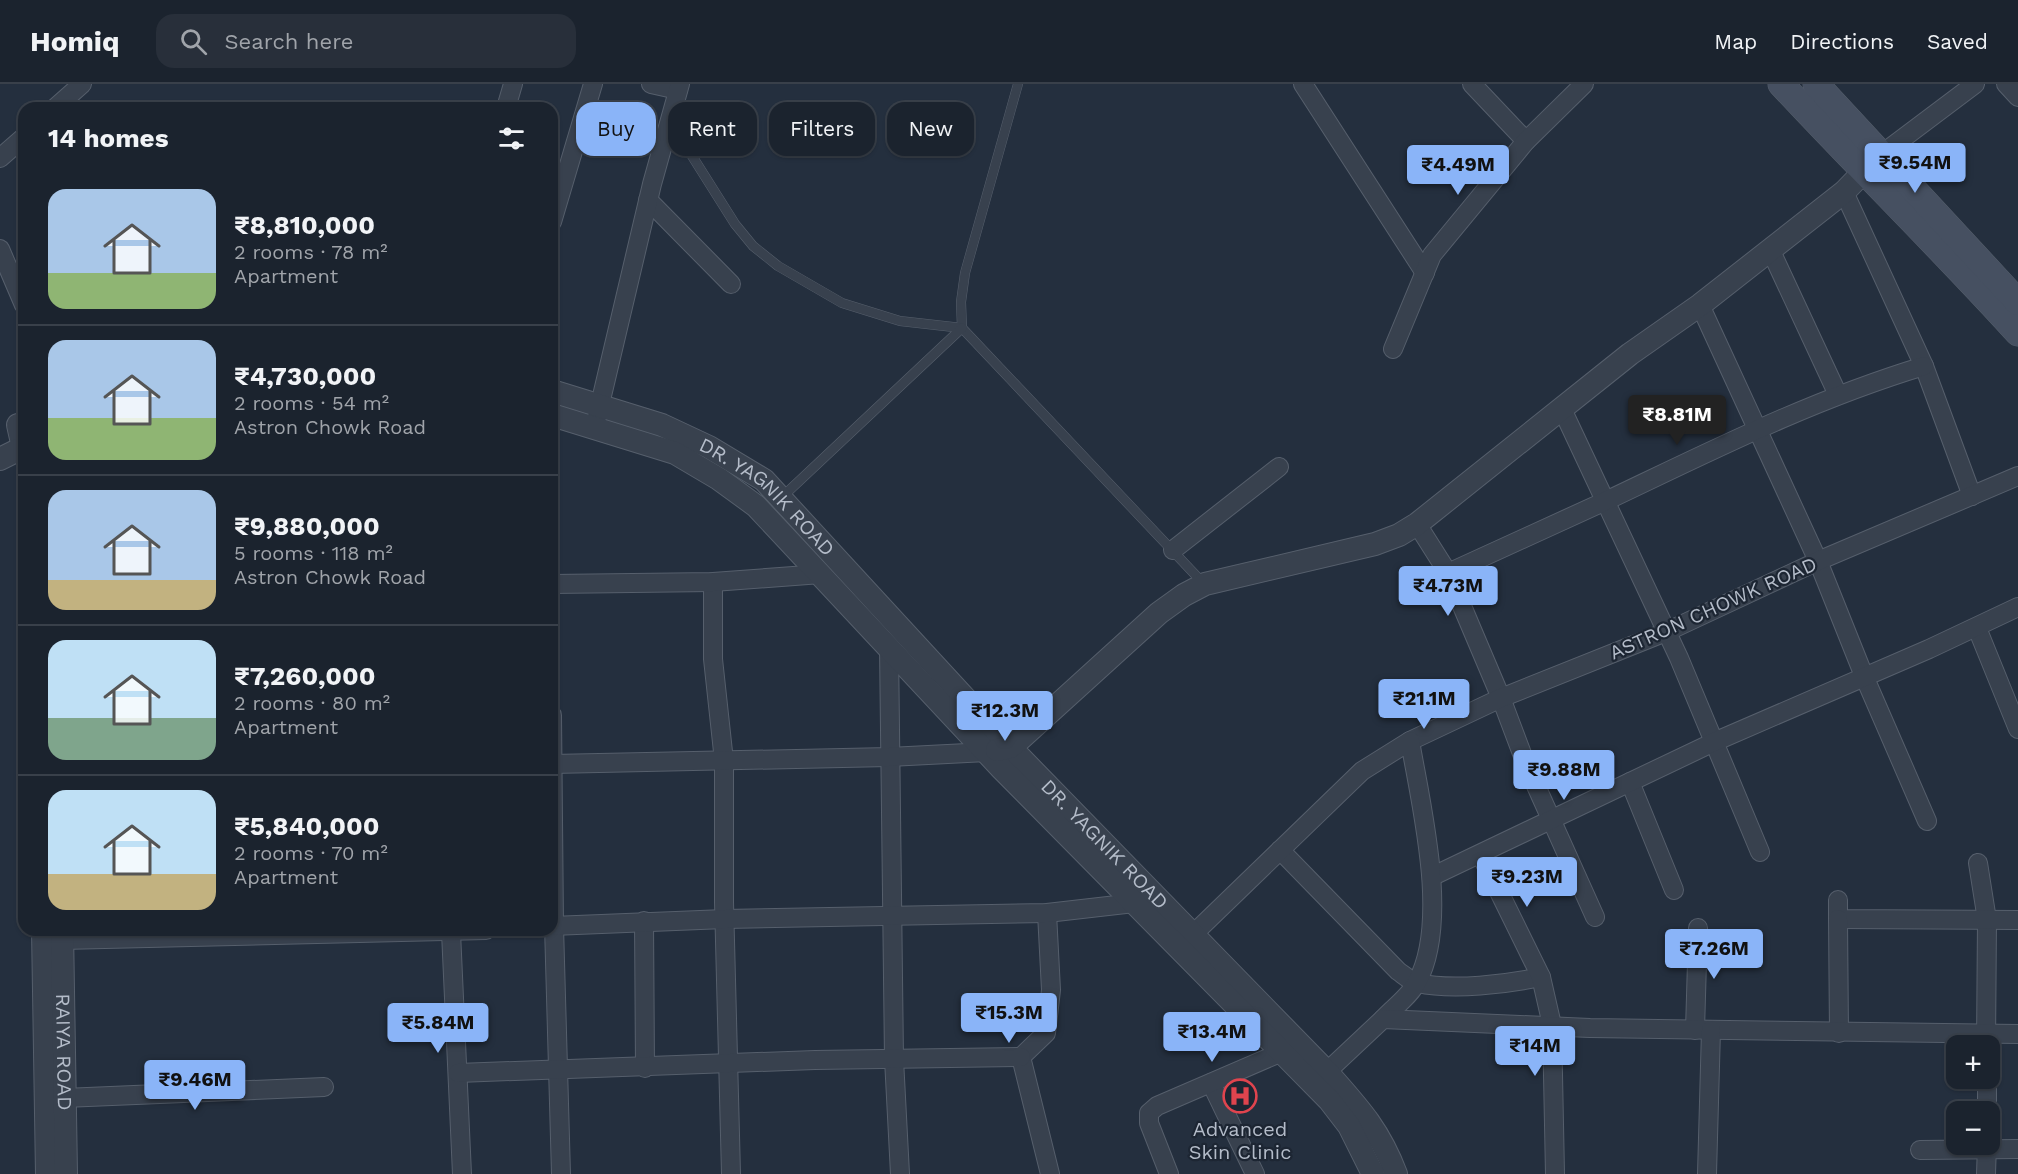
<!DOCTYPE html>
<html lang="en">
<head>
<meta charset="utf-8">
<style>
  body { margin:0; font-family:"Work Sans",sans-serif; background:#282f3a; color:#f1f3f6; height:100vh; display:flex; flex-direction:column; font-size:22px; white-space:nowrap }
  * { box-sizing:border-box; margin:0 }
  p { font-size:20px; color:#a0a4aa }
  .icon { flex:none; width:33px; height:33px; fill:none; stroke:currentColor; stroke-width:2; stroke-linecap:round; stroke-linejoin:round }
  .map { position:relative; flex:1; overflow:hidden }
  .drawer { position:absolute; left:18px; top:18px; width:540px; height:834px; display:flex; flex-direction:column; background:#1b232e; border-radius:18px; box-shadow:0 2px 4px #0004,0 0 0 2px #39404a }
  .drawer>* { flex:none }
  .hud { position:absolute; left:576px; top:18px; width:570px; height:54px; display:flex; gap:12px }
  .fabs { position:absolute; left:1946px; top:951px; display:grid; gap:12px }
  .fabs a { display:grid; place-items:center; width:54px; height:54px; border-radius:12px; background:#1b232e; box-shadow:0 2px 4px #0004,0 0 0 2px #39404a; font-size:30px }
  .price { position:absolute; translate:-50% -51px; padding:0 14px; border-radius:6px; background:#8ab4f8; color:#111; font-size:20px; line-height:39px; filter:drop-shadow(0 2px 3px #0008) }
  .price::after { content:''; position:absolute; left:50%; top:36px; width:18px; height:14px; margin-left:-9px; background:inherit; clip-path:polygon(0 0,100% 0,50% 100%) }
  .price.active { background:#222; color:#fff }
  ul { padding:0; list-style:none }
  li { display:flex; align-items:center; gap:18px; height:150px; padding:0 30px }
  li+li { border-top:2px solid #39404a }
  li span { display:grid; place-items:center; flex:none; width:168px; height:120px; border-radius:18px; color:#555 }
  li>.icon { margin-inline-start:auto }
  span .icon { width:72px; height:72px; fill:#fffc; stroke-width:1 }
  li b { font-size:26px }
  h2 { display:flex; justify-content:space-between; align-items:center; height:72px; padding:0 30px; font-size:26px }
  .chip { padding:0 21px; border-radius:18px; background:#1b232e; box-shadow:0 2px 4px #0004,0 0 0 2px #39404a; font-size:21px; line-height:54px }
  .chip.active { background:#8ab4f8; color:#111 }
  header { display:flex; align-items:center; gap:36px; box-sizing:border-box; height:84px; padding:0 30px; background:#1b232e; border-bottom:2px solid #39404a }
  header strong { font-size:28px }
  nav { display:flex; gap:33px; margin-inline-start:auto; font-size:21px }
  .search { width:420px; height:54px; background:#282f3a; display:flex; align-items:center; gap:15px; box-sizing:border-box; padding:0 21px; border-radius:18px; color:#a0a4aa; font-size:22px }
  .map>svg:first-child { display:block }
</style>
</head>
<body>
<header>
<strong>Homiq</strong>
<div class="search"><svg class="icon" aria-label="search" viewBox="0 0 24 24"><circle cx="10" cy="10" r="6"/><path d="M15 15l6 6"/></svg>Search here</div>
<nav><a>Map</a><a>Directions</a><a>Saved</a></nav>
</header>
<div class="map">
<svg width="2018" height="1090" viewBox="0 0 2018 1090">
  <rect width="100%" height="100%" fill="#242f3e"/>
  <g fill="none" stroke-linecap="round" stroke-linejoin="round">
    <defs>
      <g id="service">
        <polyline points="1018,0 965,189 961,218 962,244 1204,500"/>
        <polyline points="670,37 735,140 753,162 778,182 842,219 900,237 962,244"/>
        <polyline points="780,415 962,244"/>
      </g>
      <g id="minor">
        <polyline points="651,0 678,6"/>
        <polyline points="1303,0 1425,189"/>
        <polyline points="1472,0 1526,57"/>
        <polyline points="2006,0 2018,13"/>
        <polyline points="55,24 82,0"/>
        <polyline points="506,24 513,0"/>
        <polyline points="1882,70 1975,0"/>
        <polyline points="0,74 24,53"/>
        <polyline points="1844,108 1924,282 1972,412"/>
        <polyline points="648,116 731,200"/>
        <polyline points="552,138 593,0"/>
        <polyline points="0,165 24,221"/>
        <polyline points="1770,165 1838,311"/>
        <polyline points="1700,221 1818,477 1864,592 1927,737"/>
        <polyline points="1393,265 1432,171 1526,57 1584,0"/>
        <polyline points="1562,325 1679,574 1760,768"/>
        <polyline points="597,333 652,100 680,0"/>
        <polyline points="1417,440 1448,489 1501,614 1524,675 1595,833"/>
        <polyline points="1173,466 1279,383"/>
        <path d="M 1448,489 C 1502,464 1556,440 1610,415 C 1715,365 1812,316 1924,282"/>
        <polyline points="713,498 713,575 724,677 724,818 731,1090"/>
        <polyline points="552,500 713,498 821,490"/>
        <polyline points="1977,544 2018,645"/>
        <polyline points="889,563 894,975 900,1090"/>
        <polyline points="552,631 554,842 561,1090"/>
        <polyline points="1410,657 1501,614 1666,548 1818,477 2018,392"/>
        <polyline points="552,680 889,673 987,668"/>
        <polyline points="1630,698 1674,806"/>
        <path d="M 1280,766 L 1398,887 C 1404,891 1411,898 1418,899 C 1453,907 1507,900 1541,893"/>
        <polyline points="1481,771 1541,893 1552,941 1555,1090"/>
        <polyline points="1978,779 1987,836 1986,962"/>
        <polyline points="1433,792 1714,658 1929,565 2018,523"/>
        <polyline points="1838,816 1838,835 2018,836"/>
        <polyline points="1047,829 1051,906 1046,949 1021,973 1050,1090"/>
        <polyline points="1838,835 1839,949"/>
        <polyline points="644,837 645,984"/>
        <polyline points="552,842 725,835 1047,829 1143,818"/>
        <polyline points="451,848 462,1090"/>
        <polyline points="62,856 486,846"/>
        <path d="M 1183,860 L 1362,687 L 1410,657 C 1421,722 1450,838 1417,898 C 1410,912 1393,924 1383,935"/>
        <polyline points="1695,946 1698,844"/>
        <polyline points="458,989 815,976 1021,973"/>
        <polyline points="1987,994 1987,1028"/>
        <polyline points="1318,996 1383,935 1590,944 2018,950"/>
        <polyline points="1211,999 1255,1090"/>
        <polyline points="64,1014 324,1003"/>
        <polyline points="1920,1066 2018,1065"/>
        <polyline points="1169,1090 1149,1039 1149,1029 1157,1022 1282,968 1291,961"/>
        <polyline points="1707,1090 1711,946"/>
        <polyline points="1986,1090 1987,1060"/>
      </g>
      <g id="tertiary">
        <path id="s1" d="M 552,307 L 662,341 L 709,363 L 764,396 L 1010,663 L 1327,988 C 1358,1023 1379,1045 1396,1090"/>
        <polyline points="552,331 675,369 719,395 756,422 1001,684 1329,1016 1349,1042 1373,1090"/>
        <polyline points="18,341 24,368"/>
        <polyline points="0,375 24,363"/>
        <polyline points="997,666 1010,663 1019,656 1159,529 1184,511 1205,500 1375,460 1399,451 1417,440 1630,270 1700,221 1844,108 1876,75"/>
        <polyline points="43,846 47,1090"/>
        <path id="s2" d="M 62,846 L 66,1090"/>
      </g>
      <g id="secondary">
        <path d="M 1781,0 C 1859,84 1941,164 2018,249"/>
        <polyline points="1816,0 2018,218"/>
      </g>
    </defs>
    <use href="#service" stroke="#565f6c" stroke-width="10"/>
    <use href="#minor" stroke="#565f6c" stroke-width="20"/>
    <use href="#tertiary" stroke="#565f6c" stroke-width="24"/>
    <use href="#secondary" stroke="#565f6c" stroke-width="27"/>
    <use href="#service" stroke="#38414e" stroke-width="9"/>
    <use href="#minor" stroke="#38414e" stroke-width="18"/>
    <use href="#tertiary" stroke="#38414e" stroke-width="22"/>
    <use href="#secondary" stroke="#465061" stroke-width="26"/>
  </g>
  <defs>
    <symbol id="hospital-ring" viewBox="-11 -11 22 22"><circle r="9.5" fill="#1d2633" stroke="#e0444e" stroke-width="1.5"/><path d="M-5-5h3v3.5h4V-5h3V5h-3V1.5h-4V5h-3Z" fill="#e0444e"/></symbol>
  </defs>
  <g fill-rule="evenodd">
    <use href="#hospital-ring" x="1221" y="993" width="38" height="38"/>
  </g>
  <g text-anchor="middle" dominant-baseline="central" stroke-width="4.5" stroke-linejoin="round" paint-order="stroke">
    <g font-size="20" fill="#b4bcc9" stroke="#1d2633">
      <text stroke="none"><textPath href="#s1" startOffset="244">DR. YAGNIK ROAD</textPath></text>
      <text transform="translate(1713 524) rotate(-24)">ASTRON CHOWK ROAD</text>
      <text stroke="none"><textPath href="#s1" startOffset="730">DR. YAGNIK ROAD</textPath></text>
      <text stroke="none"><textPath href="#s2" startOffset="122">RAIYA ROAD</textPath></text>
    </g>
    <g font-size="20" fill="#b4bcc9" stroke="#1d2633">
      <text x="1240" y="1045">Advanced<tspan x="1240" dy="23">Skin Clinic</tspan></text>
    </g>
  </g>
</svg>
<div class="fabs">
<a>+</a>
<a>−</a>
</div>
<b class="price" style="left:1915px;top:110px">₹9.54M</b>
<b class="price" style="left:1458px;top:112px">₹4.49M</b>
<b class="price active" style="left:1677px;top:362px">₹8.81M</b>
<b class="price" style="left:1448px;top:533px">₹4.73M</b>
<b class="price" style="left:1424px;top:646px">₹21.1M</b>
<b class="price" style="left:1005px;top:658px">₹12.3M</b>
<b class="price" style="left:1564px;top:717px">₹9.88M</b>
<b class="price" style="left:1527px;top:824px">₹9.23M</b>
<b class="price" style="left:1714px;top:896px">₹7.26M</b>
<b class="price" style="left:1009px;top:960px">₹15.3M</b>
<b class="price" style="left:438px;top:970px">₹5.84M</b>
<b class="price" style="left:1212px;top:979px">₹13.4M</b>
<b class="price" style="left:1535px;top:993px">₹14M</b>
<b class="price" style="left:195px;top:1027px">₹9.46M</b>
<div class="hud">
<a class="chip active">Buy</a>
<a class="chip">Rent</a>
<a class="chip">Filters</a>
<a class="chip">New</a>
</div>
<section class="drawer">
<h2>14 homes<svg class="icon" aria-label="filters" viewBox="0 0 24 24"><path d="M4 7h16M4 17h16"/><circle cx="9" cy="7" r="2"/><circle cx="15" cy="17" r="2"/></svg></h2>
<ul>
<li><span style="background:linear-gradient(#a9c7e8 70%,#8fb573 0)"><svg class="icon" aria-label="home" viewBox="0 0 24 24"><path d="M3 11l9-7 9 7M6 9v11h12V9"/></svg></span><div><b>₹8,810,000</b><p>2 rooms · 78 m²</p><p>Apartment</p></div></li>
<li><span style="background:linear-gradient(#a9c7e8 65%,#8fb573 0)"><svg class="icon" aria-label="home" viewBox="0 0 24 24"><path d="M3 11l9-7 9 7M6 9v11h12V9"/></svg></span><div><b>₹4,730,000</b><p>2 rooms · 54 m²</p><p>Astron Chowk Road</p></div></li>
<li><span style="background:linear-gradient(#a9c7e8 75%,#c2b280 0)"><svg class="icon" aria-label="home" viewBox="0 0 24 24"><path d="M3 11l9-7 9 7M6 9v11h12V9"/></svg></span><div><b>₹9,880,000</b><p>5 rooms · 118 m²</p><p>Astron Chowk Road</p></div></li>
<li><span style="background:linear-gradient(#bfe0f5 65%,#7fa58c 0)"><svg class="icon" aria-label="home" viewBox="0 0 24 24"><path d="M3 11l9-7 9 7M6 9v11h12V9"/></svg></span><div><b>₹7,260,000</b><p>2 rooms · 80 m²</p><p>Apartment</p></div></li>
<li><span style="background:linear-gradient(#bfe0f5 70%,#c2b280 0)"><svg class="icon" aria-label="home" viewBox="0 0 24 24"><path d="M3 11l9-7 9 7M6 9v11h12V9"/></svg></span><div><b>₹5,840,000</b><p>2 rooms · 70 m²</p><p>Apartment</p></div></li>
</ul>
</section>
</div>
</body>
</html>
